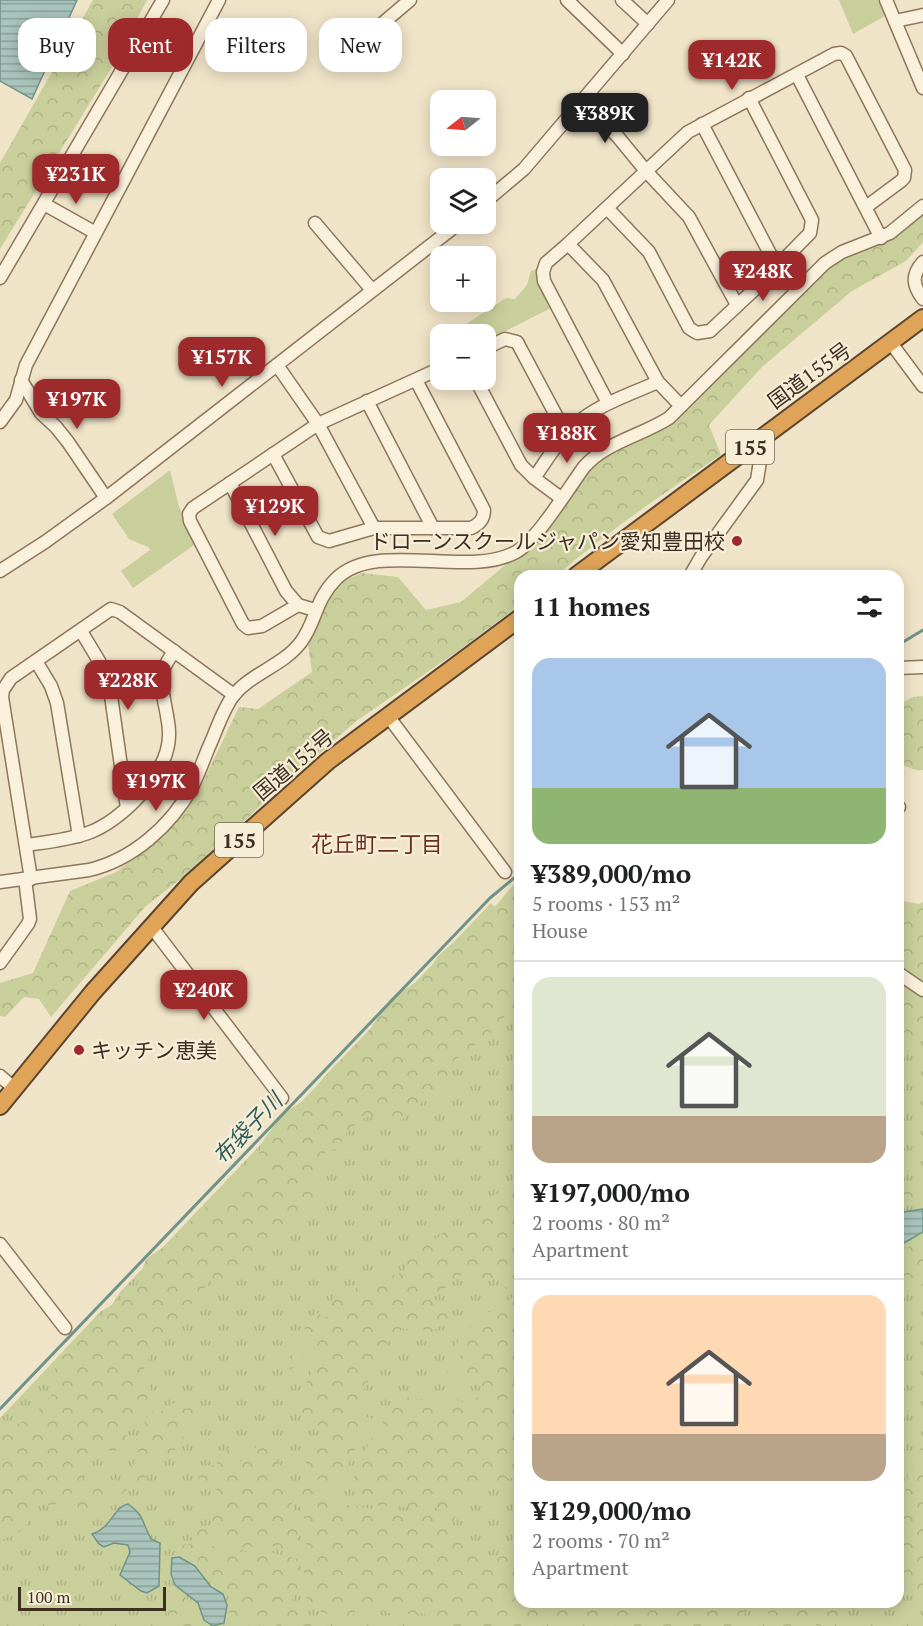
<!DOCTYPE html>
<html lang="en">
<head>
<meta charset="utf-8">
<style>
  body { margin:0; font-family:"PT Serif","Noto Sans JP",serif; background:#f6f6f6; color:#202124; height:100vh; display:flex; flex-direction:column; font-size:22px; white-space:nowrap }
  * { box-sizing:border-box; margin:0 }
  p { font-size:20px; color:#757577 }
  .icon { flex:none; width:33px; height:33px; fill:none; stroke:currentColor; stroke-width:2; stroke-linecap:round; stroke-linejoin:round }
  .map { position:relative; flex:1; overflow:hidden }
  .details { position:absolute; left:514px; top:570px; width:390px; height:1038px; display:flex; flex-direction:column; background:#fff; border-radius:18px; box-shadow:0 3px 15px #0003 }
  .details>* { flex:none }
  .hud { position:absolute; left:18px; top:18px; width:406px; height:54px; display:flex; gap:12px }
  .needle { width:39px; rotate:253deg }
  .controls { position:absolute; left:430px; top:90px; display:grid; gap:12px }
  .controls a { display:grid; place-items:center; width:66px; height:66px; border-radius:12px; background:#fff; box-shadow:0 3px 15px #0003; font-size:30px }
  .scale { position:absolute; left:18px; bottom:15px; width:148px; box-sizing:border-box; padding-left:6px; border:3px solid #3d2e20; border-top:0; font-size:16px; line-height:21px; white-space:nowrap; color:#3d2e20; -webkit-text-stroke:4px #f7eed8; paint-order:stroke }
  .price { position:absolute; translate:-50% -51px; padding:0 14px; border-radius:12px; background:#9e2a2b; color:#fff; font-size:20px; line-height:39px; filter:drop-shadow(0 2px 3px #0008) }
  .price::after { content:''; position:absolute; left:50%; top:36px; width:18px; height:14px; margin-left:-9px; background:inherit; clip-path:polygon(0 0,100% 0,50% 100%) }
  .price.on { background:#222; color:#fff }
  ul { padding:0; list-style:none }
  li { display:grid; align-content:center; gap:12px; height:318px; padding:0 18px }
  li+li { border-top:2px solid #e0e0e0 }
  li span { display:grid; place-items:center; height:186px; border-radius:18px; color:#555 }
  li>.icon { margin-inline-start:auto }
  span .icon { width:108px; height:108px; fill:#fffc; stroke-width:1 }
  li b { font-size:26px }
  h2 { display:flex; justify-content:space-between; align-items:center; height:72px; padding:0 18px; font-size:26px }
  .chip { padding:0 21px; border-radius:18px; background:#fff; box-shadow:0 3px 15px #0003; font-size:21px; line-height:54px }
  .chip.on { background:#9e2a2b; color:#fff }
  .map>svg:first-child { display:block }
</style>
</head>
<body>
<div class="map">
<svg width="923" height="1626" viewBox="0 0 923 1626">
  <defs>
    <pattern id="grass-tufts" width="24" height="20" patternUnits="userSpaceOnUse" patternTransform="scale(1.5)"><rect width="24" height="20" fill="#c9cf9b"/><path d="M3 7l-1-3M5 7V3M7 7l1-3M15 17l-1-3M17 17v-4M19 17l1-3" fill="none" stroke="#aeb285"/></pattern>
    <pattern id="forest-crowns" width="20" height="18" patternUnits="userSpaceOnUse" patternTransform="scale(1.5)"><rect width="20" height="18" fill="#c9cf9b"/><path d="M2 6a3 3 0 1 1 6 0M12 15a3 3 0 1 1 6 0" fill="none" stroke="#aeb285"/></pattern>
    <pattern id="water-rules" width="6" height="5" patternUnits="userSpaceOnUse" patternTransform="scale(1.5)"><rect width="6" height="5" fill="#a9c4bc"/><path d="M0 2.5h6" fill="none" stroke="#8ba098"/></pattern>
  </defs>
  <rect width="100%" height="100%" fill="#f0e4c8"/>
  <polygon fill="url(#grass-tufts)" points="491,903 520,936 520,1602 898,1602 899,978 923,992 923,1626 0,1626 0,1418 101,1311 112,1305 120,1292"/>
  <g fill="url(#forest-crowns)">
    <polygon points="93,0 147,0 112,67 0,249 0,163"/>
    <path d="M 923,211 L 923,242 L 906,261 L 852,291 L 762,367 L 709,425 L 721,455 C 664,493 608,531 556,576 L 520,576 L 520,605 L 458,651 L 355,722 L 263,803 L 207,858 L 145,907 L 51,1017 L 39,999 L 24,997 L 5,1017 L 0,1016 L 0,983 L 33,973 L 70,891 L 116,872 L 152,844 L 181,815 L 200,788 L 239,707 L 258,709 L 312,672 L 308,644 L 336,584 L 362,573 L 398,577 L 426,610 L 461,602 L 517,555 L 586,472 L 608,451 L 661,430 L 824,271 L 836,262 L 885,241 Z"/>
    <path d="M 923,696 L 923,770 C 914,772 907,764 899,766 L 899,705 L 913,697 Z"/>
    <path d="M 520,879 L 520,1013 L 514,1020 L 504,1017 L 483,1042 L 473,1046 L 451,1063 C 450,1077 448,1086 438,1097 L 428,1097 L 404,1118 L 393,1123 C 368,1104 348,1127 338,1149 L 326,1151 L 315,1181 L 320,1193 L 322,1203 L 315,1211 L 277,1234 L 267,1245 L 264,1255 L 244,1273 L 234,1274 L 225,1281 L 211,1280 L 195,1301 L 181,1313 L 179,1328 C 166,1339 141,1357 144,1376 C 146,1382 150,1389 151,1394 C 146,1408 135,1416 129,1428 C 124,1438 127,1444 118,1451 L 100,1450 L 87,1461 C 83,1489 75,1492 52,1506 L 39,1502 L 31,1509 C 31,1527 16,1536 0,1540 L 0,1434 L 32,1417 L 54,1392 L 55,1366 L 74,1343 L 95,1327 L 109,1307 L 133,1295 L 146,1259 L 171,1242 L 203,1208 L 221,1199 L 257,1166 L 261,1144 L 281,1115 L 306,1099 L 324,1077 L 370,1029 L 391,998 L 427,975 L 437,957 L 482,917 C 499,907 506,890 520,879 Z"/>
    <polygon points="898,900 919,904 923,902 923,985 899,969"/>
    <polygon points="898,980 923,993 923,1026 899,1050"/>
    <path d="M 520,1178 L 520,1282 L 506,1289 L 496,1277 L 479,1280 L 464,1273 L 434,1297 L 438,1306 L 450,1313 L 451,1320 L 430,1333 L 422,1329 L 401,1329 L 387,1342 L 377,1367 L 352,1409 L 366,1417 L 372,1418 L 349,1462 L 346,1474 L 337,1484 C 318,1485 316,1478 306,1463 C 310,1449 318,1447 323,1433 C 316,1420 315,1425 306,1417 C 291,1405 313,1369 320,1355 L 312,1349 L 305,1352 L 299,1366 L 290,1369 L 289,1364 L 304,1337 L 305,1324 L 316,1313 L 330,1318 L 338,1314 L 338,1311 L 330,1305 L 332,1299 L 339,1293 L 351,1294 C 362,1278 371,1282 384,1271 C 393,1277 398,1276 406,1269 L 407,1263 L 404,1257 L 407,1251 L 421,1243 L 435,1242 L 436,1236 L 445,1232 L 450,1232 L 455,1237 C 468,1234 480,1223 489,1213 C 492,1209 493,1200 495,1195 L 515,1184 L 517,1180 Z"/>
    <polygon points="909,1185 923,1186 923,1202 902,1207 899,1211 899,1190"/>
    <polygon points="923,1235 923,1284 910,1283 906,1296 899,1304 899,1248 908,1247"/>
    <path d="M 520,1294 L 520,1476 L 494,1482 L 457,1505 L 454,1522 C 449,1518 442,1510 436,1508 C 429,1506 413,1508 404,1507 C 391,1506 370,1506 359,1499 C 335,1483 388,1416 399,1399 L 405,1397 L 434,1402 L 453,1399 L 470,1404 C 478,1397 482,1392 481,1381 L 461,1380 L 448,1375 L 446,1366 L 463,1354 L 455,1346 C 469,1323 496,1306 520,1294 Z"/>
    <polygon points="173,1403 183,1409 194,1408 197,1417 176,1449 162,1462 157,1460 152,1462 145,1471 145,1478 136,1485 123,1474 143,1456 135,1450 142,1427 150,1412 160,1413"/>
    <polygon points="923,1443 923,1596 899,1595 899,1500 905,1494 906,1481"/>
    <polygon points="260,1444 269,1445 270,1452 280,1464 296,1517 299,1552 272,1546 243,1547 203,1537 188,1537 192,1531 211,1527 217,1490 213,1484 199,1480 198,1476 218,1462 225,1453 229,1450 233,1458 241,1462 246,1455"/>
    <path d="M 302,1477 L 312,1487 L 337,1503 L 380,1510 L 430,1514 L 452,1536 L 479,1555 L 520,1556 L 520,1602 L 743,1602 L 744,1626 L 616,1626 L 616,1616 C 603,1615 599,1617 587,1619 C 571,1622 548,1614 535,1626 L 435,1626 L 434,1622 L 423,1613 C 412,1614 400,1615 388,1613 C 379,1610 371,1605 361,1603 L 348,1622 L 312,1608 C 298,1590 306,1560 307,1539 L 312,1534 C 304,1518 290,1494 302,1477 Z"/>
    <path d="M 116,1479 L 124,1483 L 127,1489 L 120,1496 L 108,1495 L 101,1503 C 88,1504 90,1508 79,1512 C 73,1514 68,1511 61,1516 C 52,1524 47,1533 35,1537 L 31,1534 L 41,1523 L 107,1482 Z"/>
    <polygon points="194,1543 242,1552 269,1552 298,1559 297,1593 288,1605 312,1621 314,1626 277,1626 274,1619 262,1626 239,1623 236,1626 228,1626 230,1599 227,1591 205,1567 191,1556 175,1553 176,1546"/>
    <path d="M 175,1594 C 195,1595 192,1613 200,1626 L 181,1626 L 182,1608 L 178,1607 L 174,1626 L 166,1626 L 171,1597 Z"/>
    <path d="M 759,1602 L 846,1602 L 849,1608 L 831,1626 L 818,1626 L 811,1622 L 806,1626 L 782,1626 C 775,1618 763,1611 759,1602 Z"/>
  </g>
  <g fill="#c9cf9b">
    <polygon points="839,0 878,0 885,16 853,34"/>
    <polygon points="538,268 541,282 553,307 486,341 486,334 474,334 466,324 506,298 515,299 527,285 531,271"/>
    <polygon points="170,470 179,507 197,543 133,588 121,571 150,550 148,547 129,539 112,514"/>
  </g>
  <g fill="url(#water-rules)" stroke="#6f938a" stroke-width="1.5">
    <polygon points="0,0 77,0 32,99 0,81"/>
    <polygon points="923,1209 923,1232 899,1246 899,1216 903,1212"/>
    <path d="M 128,1504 C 145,1516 141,1521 151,1539 L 160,1543 L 159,1586 L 147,1593 L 141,1591 L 120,1575 L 130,1552 L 128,1545 L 114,1543 L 104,1547 L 99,1544 L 92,1534 C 112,1528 113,1507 128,1504 Z"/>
    <polygon points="179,1557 195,1566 211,1587 223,1594 227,1605 224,1623 213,1626 204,1620 198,1603 175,1585 171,1574 172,1558"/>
  </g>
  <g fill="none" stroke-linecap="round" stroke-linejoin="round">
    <g stroke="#6f938a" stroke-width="3">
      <polyline points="898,645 923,630"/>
      <polyline points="0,1409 490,898 520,873"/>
    </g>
    <defs>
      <g id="minor">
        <polyline points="567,0 623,54"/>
        <polyline points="622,0 648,24"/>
        <polyline points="886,0 923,88"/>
        <polyline points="895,21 923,15"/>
        <polyline points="376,29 410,0"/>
        <polyline points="797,75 881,238"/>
        <polyline points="584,101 618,137 646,171 689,217 737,305"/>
        <polyline points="702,124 777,267"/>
        <polyline points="486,201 524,169 668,0"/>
        <polyline points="44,204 94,232"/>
        <polyline points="607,208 649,252 689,328 697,333 710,331 757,287 810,233 812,220 749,98"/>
        <polyline points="315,223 372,290"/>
        <polyline points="568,244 603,280 658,382"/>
        <path d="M 923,262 C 911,275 913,286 923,299"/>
        <polyline points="0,278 163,0"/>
        <polyline points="891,343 923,386"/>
        <polyline points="486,348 505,339 517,342 566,434"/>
        <polyline points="277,365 318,424 374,528"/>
        <polyline points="21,380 41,413 56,427 68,442 106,498"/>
        <polyline points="476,380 521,465 534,478 561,498"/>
        <polyline points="367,401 433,528"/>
        <polyline points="608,403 544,281 543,272 546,263 568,244 688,132 834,54 841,53 846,56 905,170 904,178 901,181 866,207"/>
        <polyline points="0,422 16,400 26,365 219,0"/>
        <path d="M 273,454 L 318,537 L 329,541 L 374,528 L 471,528 C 480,524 484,519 484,510 L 416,380"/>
        <path d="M 534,478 C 544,464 553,449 564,436 C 587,408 626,396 658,382 L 681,406"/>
        <polyline points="230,483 286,591 298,605"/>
        <polyline points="0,571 45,542 106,498 458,224"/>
        <polyline points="690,576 701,557 757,480 764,436"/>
        <polyline points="315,610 298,605 262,626 248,628 243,624 190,521 189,514 193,508 318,424 441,368"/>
        <polyline points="81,631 99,661 111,696 127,808"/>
        <polyline points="36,661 51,686 57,703 79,836"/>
        <polyline points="898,668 923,667"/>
        <polyline points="388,716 505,872"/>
        <polyline points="898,807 899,807"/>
        <path d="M 26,845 C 47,842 68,840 88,833 C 122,821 169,773 169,735 C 170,717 158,688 163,671 C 165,664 170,658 174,651"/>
        <polyline points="31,879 2,697 3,690 11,678 111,609 120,612 234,695"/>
        <path d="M 0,882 L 89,870 C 132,860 171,826 192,787 C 198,775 203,762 208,749 C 216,732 222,711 233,696 C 251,673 283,666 301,642 C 316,622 315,600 336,579 C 376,539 467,579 516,552 C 537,540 568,489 584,467 C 606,442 641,436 669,418 L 825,263 L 842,252 L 890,233 L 923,206"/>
        <polyline points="151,926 282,1098"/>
        <polyline points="0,963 28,924 30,919 25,879"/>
        <polyline points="898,973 923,990"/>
        <polyline points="0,1076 15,1089"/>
        <polyline points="0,1244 65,1328"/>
      </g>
      <g id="highway">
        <polyline points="576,576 923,318"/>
        <polyline points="0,1106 93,992 191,883 328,761 520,618"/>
      </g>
    </defs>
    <use href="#minor" stroke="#8d765c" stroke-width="15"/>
    <use href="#highway" stroke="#5b4430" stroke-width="20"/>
    <use href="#minor" stroke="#faf1dc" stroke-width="12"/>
    <use href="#highway" stroke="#e0a458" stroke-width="16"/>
  </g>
  <g fill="#9e2a2b" stroke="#f7eed8" stroke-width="2">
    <circle cx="737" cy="541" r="6"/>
    <circle cx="79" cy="1050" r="6"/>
  </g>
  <g text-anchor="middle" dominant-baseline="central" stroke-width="4.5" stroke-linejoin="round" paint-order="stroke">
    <g fill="#f7eed8" stroke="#756857" stroke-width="1.5">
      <rect x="726" y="430" width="48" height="34" rx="4.5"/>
      <rect x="215" y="823" width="48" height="34" rx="4.5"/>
    </g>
    <g font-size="20" font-weight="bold" fill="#3d2e20">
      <text x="750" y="447">155</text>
      <text x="239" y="840">155</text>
    </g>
    <g font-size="21" fill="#3d2e20" stroke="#f7eed8">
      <text transform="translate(809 375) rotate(-36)">国道155号</text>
      <text transform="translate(293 764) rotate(-40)">国道155号</text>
    </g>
    <g font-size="21" fill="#3d2e20" stroke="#f7eed8" text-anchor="end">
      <text x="725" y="541">ドローンスクールジャパン愛知豊田校</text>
      <text x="91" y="1050" text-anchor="start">キッチン恵美</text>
    </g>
    <g font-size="22" fill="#6b2e1e" stroke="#f7eed8">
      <text x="377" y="843">花丘町二丁目</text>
    </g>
    <g font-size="22" font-style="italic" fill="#2f5d5a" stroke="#f7eed8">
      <text transform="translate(247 1128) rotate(-46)">布袋子川</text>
    </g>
  </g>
</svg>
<div class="controls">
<a><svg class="needle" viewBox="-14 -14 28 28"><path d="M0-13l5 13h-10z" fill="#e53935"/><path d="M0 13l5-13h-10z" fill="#757577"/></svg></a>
<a><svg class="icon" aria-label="layers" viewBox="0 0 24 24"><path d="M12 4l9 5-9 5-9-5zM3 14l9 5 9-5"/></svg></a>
<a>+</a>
<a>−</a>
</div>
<div class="scale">100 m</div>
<b class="price" style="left:732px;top:91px">¥142K</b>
<b class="price on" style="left:605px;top:144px">¥389K</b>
<b class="price" style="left:76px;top:205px">¥231K</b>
<b class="price" style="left:763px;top:302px">¥248K</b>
<b class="price" style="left:222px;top:388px">¥157K</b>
<b class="price" style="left:77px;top:430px">¥197K</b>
<b class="price" style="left:567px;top:464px">¥188K</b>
<b class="price" style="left:275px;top:537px">¥129K</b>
<b class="price" style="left:128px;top:711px">¥228K</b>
<b class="price" style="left:156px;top:812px">¥197K</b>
<b class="price" style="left:204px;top:1021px">¥240K</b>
<div class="hud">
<a class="chip">Buy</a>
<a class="chip on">Rent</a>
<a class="chip">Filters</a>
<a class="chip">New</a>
</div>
<section class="details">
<h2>11 homes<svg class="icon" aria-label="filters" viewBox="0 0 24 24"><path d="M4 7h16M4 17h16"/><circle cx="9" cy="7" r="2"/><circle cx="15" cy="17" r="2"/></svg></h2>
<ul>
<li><span style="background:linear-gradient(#a9c7e8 70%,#8fb573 0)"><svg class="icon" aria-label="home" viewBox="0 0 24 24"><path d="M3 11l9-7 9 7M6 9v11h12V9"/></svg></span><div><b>¥389,000/mo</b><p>5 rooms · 153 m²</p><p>House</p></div></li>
<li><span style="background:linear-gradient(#dfe7d0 75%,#b9a48a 0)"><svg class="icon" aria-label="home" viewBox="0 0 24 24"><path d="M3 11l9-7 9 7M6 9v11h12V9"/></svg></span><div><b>¥197,000/mo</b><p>2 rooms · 80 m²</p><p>Apartment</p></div></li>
<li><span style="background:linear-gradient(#ffd9b3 75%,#b9a48a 0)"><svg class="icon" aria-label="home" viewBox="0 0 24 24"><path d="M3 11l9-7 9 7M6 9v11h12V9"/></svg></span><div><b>¥129,000/mo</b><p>2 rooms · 70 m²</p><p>Apartment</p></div></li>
</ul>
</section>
</div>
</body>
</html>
